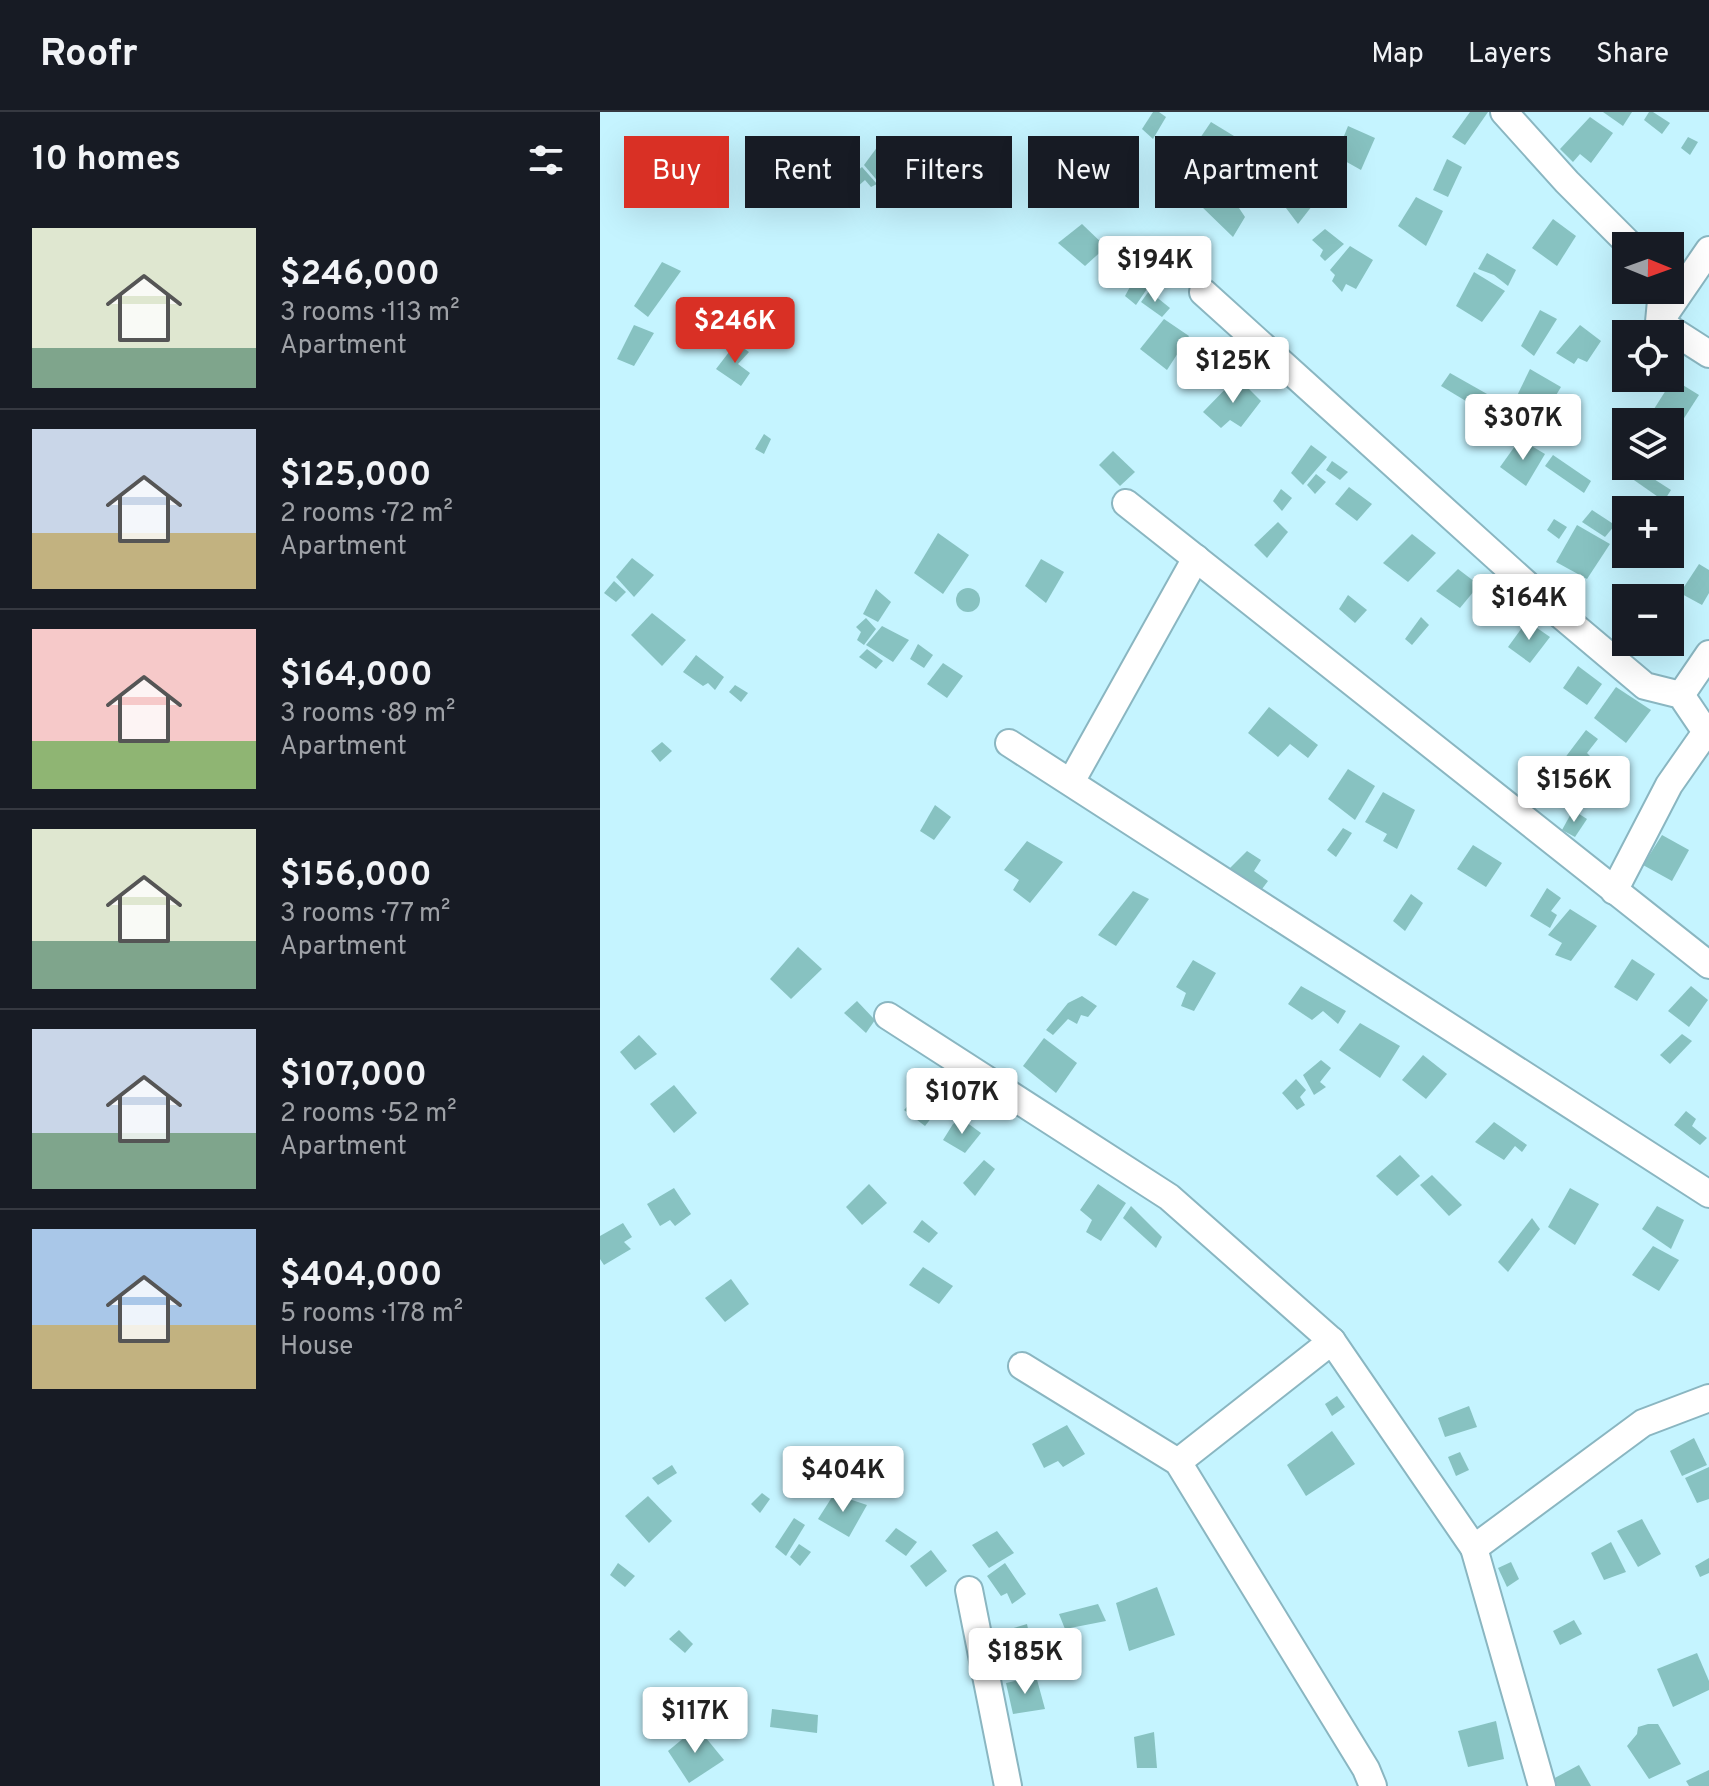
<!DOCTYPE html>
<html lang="en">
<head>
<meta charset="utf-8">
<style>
  body { margin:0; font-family:Overpass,sans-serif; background:#20242c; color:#f1f3f6; height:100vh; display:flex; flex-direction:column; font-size:30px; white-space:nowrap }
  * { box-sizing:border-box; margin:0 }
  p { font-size:26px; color:#9ea1a6 }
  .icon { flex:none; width:44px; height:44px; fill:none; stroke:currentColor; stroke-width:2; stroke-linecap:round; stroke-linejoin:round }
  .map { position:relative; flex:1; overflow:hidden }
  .drawer { display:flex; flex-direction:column; background:#171b24; width:600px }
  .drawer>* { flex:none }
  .top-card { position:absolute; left:24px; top:24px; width:760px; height:72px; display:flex; gap:16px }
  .needle { width:52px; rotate:91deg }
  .controls { position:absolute; left:1012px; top:120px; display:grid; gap:16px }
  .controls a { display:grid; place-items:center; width:72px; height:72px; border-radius:0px; background:#171b24; box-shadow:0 8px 32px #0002; font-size:40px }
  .price { position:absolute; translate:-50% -68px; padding:0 18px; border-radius:8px; background:#fff; color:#222; font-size:26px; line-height:52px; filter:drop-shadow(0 2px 4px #0008) }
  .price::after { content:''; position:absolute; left:50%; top:48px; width:24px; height:18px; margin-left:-12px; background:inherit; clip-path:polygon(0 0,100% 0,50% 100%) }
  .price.current { background:#d93025; color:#fff }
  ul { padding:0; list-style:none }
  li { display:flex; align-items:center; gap:24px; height:200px; padding:0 32px }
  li+li { border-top:2px solid #363941 }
  li span { display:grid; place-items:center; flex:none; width:224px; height:160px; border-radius:0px; color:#555 }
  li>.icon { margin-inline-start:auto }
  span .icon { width:96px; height:96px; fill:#fffc; stroke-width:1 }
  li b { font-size:34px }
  h2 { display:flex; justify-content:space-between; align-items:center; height:96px; padding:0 32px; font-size:34px }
  .pill { padding:0 28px; border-radius:0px; background:#171b24; box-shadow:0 8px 32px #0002; font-size:28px; line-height:72px }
  .pill.current { background:#d93025; color:#fff }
  header { display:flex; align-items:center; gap:48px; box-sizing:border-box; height:112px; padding:0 40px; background:#171b24; border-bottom:2px solid #363941 }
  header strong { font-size:38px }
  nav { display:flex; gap:44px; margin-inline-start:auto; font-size:28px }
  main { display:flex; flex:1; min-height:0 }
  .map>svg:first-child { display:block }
</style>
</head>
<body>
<header>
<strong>Roofr</strong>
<nav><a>Map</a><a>Layers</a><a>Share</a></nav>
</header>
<main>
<section class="drawer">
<h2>10 homes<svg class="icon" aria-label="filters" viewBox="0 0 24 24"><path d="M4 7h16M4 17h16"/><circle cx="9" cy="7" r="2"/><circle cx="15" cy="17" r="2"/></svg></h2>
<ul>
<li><span style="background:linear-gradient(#dfe7d0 75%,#7fa58c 0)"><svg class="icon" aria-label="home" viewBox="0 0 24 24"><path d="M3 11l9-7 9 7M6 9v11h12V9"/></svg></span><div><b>$246,000</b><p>3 rooms · 113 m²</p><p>Apartment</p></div></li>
<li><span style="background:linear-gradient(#c9d6e8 65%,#c2b280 0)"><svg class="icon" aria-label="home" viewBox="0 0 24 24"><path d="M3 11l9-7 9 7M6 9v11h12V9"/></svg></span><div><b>$125,000</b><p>2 rooms · 72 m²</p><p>Apartment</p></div></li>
<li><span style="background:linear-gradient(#f6c9c9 70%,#8fb573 0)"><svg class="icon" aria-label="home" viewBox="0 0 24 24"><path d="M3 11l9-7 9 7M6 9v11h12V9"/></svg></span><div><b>$164,000</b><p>3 rooms · 89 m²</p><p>Apartment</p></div></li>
<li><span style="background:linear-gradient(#dfe7d0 70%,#7fa58c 0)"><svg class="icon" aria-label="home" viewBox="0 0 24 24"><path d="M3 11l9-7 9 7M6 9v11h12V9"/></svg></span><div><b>$156,000</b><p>3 rooms · 77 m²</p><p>Apartment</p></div></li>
<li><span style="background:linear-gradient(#c9d6e8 65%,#7fa58c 0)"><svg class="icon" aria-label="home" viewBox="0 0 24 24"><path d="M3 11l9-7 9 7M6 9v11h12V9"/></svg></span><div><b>$107,000</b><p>2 rooms · 52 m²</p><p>Apartment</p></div></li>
<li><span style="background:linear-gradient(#a9c7e8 60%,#c2b280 0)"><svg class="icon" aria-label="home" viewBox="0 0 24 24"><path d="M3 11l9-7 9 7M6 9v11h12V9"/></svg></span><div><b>$404,000</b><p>5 rooms · 178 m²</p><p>House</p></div></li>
</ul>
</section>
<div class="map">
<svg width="1109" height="1674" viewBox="0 0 1109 1674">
  <rect width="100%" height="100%" fill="#c5f4ff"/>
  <g fill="#87c2c1">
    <polygon points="553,0 559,0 566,5 553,27 542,17"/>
    <polygon points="870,0 888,0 865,33 852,25"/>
    <polygon points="1003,0 1032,0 1023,14"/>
    <polygon points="1049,0 1053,0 1070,11 1062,22 1044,8"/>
    <polygon points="990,5 1013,21 991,51 980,42 973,50 960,37"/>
    <polygon points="611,10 634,24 617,49 596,32"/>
    <polygon points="748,14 775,26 761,58 736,44"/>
    <polygon points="1088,25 1098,30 1090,43 1081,36"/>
    <polygon points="281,30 307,52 286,79 264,53"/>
    <polygon points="847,47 862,55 848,85 833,78"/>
    <polygon points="262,55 277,72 271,75 265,68 256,76 248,66"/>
    <polygon points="625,62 651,78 639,96 645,105 633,125 601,94"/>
    <polygon points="672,64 693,79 685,94 665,79"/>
    <polygon points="695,82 712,94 698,112 686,96"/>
    <polygon points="816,85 843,99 826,134 798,114"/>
    <polygon points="953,107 976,124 957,154 932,136"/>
    <polygon points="482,112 506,135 485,154 458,131"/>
    <polygon points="725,117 744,132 725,149 720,144 723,138 712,128"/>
    <polygon points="750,134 773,148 756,177 746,172 742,180 732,169 735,163 730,158"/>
    <polygon points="511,141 551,171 536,193 525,184 531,173 502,151"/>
    <polygon points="887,141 916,158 908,174 894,163 878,157"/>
    <polygon points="62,150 81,159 48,205 34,194"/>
    <polygon points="874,160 905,179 882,210 856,194"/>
    <polygon points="549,179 570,196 562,205 541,190"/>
    <polygon points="109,187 137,202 119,236 89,217"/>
    <polygon points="940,198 957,207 934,244 921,234"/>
    <polygon points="564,207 589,224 567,258 540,237"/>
    <polygon points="34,213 54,221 34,254 17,247"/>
    <polygon points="980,213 1001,229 987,250 978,246 974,252 956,241"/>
    <polygon points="136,231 149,240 138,252 150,261 141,274 116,257"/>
    <polygon points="930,257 961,275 941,308 913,292"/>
    <polygon points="850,261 903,291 894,306 841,274"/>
    <polygon points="637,265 661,289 641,315 630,308 621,316 603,300"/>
    <polygon points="1073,267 1099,283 1079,314 1054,297"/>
    <polygon points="164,322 171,327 164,342 155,337"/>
    <polygon points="920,327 945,342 926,374 900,355"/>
    <polygon points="711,333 727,345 703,373 691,361"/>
    <polygon points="513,339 535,360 520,374 499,353"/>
    <polygon points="953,343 991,369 984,381 945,354"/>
    <polygon points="732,349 748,360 740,368 726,358"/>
    <polygon points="1035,355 1071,378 1064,389 1031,366"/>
    <polygon points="716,362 726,370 715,382 707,373"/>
    <polygon points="749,375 772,392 757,409 735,392"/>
    <polygon points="681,377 692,386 682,399 673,389"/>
    <polygon points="992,398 1015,413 1005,425 982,410"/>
    <polygon points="954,407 967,415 959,427 947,418"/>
    <polygon points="678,410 688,420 667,446 654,433"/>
    <polygon points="977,413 1010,432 987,467 956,450"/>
    <polygon points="338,421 369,443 343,482 314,461"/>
    <polygon points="812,422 836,441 808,470 783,451"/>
    <polygon points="32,446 54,463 34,485 16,465"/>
    <polygon points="441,447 464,460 446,491 425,474"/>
    <polygon points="1099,452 1109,458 1109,481 1102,493 1080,481"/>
    <polygon points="858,457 879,473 860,496 836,479"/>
    <polygon points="14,469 26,480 16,490 4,481"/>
    <polygon points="966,471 980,481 970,492 958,482"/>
    <circle cx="368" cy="488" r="12"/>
    <polygon points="276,477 291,490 278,510 263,502"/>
    <polygon points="748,483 767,498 755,511 739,497"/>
    <polygon points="52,501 86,528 62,554 31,523"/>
    <polygon points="821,505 829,513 812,533 805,527"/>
    <polygon points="266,506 276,517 264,533 257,528 261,520 256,515"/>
    <polygon points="927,509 950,525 930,551 908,535"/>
    <polygon points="282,514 309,528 293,550 266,533"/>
    <polygon points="318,532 333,543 324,556 310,547"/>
    <polygon points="267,537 283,549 276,557 259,545"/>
    <polygon points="96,543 124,565 115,578 108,571 103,574 83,560"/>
    <polygon points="343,551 363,564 347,586 327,572"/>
    <polygon points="978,554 1002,572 987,593 963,576"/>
    <polygon points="135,573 148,581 141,590 129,580"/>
    <polygon points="1016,575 1051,598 1026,631 994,606"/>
    <polygon points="669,595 718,633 708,646 690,632 678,645 648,621"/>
    <polygon points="986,618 998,627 987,641 993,647 984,658 978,656 971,664 958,655"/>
    <polygon points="62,630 72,639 60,650 51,639"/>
    <polygon points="748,657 775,674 755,708 728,687"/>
    <polygon points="783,680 815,698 797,737 783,729 787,722 765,710"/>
    <polygon points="335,693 351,705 334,728 320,719"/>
    <polygon points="973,698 987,707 975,725 962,718"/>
    <polygon points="743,716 752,721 736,745 727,738"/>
    <polygon points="1062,723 1089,738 1072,769 1043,753"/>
    <polygon points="427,729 463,750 430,791 413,778 419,768 404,758"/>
    <polygon points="873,733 902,751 886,775 857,757"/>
    <polygon points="647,739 661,748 654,759 668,769 659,781 628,758"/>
    <polygon points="947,776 961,786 951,799 957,803 950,816 930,804"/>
    <polygon points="533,779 549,787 516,834 498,823"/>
    <polygon points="811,782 823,791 805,819 793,809"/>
    <polygon points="970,797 997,814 971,849 955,843 962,831 948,823"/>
    <polygon points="198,835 222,857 191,887 170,867"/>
    <polygon points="1032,847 1055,862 1037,889 1014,875"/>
    <polygon points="593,848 616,861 594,899 581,894 586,881 576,875"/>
    <polygon points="701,874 746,899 738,912 723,899 712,908 688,892"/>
    <polygon points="1091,874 1108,888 1089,915 1068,899"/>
    <polygon points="482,884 497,894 488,905 481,903 477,912 468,907 453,923 446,918 468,891"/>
    <polygon points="257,889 275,908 266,921 244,901"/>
    <polygon points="760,911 800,934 780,966 739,938"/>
    <polygon points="1082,922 1092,929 1070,952 1060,943"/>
    <polygon points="39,923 57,942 35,958 20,940"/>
    <polygon points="444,926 477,951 456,981 423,954"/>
    <polygon points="823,943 847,962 826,987 802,968"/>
    <polygon points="721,948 731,956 720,970 726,975 714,983 703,963"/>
    <polygon points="696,967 706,978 700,985 705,993 697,998 682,981"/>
    <polygon points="328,972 347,986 325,1014 304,998"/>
    <polygon points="74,973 97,1001 74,1021 50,992"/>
    <polygon points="1086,999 1096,1007 1092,1014 1107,1026 1100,1033 1074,1013"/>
    <polygon points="362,1007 381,1021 365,1041 343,1028 353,1012"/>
    <polygon points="894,1010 927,1033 922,1040 915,1034 904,1048 875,1030"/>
    <polygon points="800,1043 820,1064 797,1084 776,1064"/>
    <polygon points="384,1048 395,1057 375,1084 363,1071"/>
    <polygon points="832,1063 862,1093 849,1104 820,1073"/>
    <polygon points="269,1072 287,1091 262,1113 246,1095"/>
    <polygon points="498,1072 526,1091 501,1129 486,1120 492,1108 480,1098"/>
    <polygon points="74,1076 91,1102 75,1114 70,1108 60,1114 47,1092"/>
    <polygon points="970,1076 999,1092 975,1133 948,1115"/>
    <polygon points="531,1094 562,1125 556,1136 523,1106"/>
    <polygon points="1057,1094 1084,1108 1071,1137 1042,1117"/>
    <polygon points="932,1106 940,1117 908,1160 898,1150"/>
    <polygon points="322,1108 338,1121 329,1131 313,1120"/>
    <polygon points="23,1111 32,1125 24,1130 31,1137 4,1153 0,1147 0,1124"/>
    <polygon points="1053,1134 1079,1148 1059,1179 1032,1163"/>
    <polygon points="323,1155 353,1174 339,1192 309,1173"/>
    <polygon points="131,1167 149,1192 125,1210 105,1186"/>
    <polygon points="737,1284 745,1295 732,1304 725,1292"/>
    <polygon points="869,1294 877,1315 845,1325 838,1306"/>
    <polygon points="467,1313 485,1342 463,1355 458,1349 444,1356 432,1332"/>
    <polygon points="732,1319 755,1352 706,1384 687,1353"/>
    <polygon points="1094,1326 1107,1353 1082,1364 1070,1339"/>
    <polygon points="860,1340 869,1358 856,1364 848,1345"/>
    <polygon points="72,1353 77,1361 58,1373 52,1366"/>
    <polygon points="1109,1355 1109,1387 1097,1391 1085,1366"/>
    <polygon points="162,1381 170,1387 160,1401 151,1392"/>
    <polygon points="234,1382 267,1393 249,1425 218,1407"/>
    <polygon points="48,1384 72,1409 49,1431 25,1404"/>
    <polygon points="194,1406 205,1413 186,1444 175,1435"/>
    <polygon points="1042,1407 1061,1442 1038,1455 1017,1419"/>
    <polygon points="296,1416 317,1430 306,1444 285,1429"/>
    <polygon points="397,1419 414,1441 389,1456 372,1433"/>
    <polygon points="1011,1430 1026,1460 1004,1468 991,1441"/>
    <polygon points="199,1432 211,1440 200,1454 190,1445"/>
    <polygon points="331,1438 347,1459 326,1475 310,1454"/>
    <polygon points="1109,1446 1109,1461 1100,1465 1095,1454"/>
    <polygon points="911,1450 919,1467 907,1475 898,1456"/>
    <polygon points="18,1451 35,1464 25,1475 10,1463"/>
    <polygon points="405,1451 426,1482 412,1492 407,1481 401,1484 387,1464"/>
    <polygon points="557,1475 575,1523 529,1539 516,1491"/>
    <polygon points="498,1492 506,1509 465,1517 459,1502"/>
    <polygon points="974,1508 982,1522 960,1533 953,1519"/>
    <polygon points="427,1512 434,1545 401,1556 393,1522"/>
    <polygon points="79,1518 93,1532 85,1541 69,1527"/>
    <polygon points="1097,1541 1109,1569 1109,1578 1073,1595 1057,1557"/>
    <polygon points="436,1564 445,1597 413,1602 406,1571"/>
    <polygon points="172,1597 218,1603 217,1621 170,1615"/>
    <polygon points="896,1609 904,1647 868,1655 858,1619"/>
    <polygon points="1048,1612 1058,1612 1081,1652 1049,1667 1027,1634 1037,1622 1038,1615"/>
    <polygon points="97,1615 124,1648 89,1671 68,1639"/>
    <polygon points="554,1620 557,1656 537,1656 534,1625"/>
    <polygon points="979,1653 991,1674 954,1674 951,1668"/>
    <polygon points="1109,1658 1109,1674 1089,1674 1086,1669"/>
  </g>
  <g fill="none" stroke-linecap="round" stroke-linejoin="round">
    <defs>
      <g id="minor">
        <polyline points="904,0 967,70 1031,134"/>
        <polyline points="1062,178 1059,210 1109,242"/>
        <polyline points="603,180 956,499 1045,574 1081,583 1106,620 1069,673 1014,779"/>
        <polyline points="1061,208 1109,138"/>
        <polyline points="526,391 1109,853"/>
        <polyline points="1081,583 1109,542"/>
        <polyline points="409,631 1109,1082"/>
        <polyline points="471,670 596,446"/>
        <polyline points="288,904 569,1085 732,1229"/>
        <polyline points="422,1254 578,1350 766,1657 773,1674"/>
        <polyline points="578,1350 732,1229 874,1436 1043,1311 1109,1286"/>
        <polyline points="874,1436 942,1674"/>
        <polyline points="369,1478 408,1674"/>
      </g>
    </defs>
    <use href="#minor" stroke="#8ab6c1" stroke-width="30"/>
    <use href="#minor" stroke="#fff" stroke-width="26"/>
  </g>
</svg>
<div class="controls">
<a><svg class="needle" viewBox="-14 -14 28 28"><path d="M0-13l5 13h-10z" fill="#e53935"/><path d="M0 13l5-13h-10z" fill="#9ea1a6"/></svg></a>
<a><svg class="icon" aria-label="locate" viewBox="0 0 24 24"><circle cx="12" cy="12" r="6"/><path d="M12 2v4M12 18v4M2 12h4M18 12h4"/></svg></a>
<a><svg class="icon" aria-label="layers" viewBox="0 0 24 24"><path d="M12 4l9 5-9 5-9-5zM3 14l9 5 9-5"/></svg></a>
<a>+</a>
<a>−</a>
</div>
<b class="price" style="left:555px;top:192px">$194K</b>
<b class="price current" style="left:135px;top:253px">$246K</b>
<b class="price" style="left:633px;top:293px">$125K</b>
<b class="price" style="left:923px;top:350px">$307K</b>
<b class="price" style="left:929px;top:530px">$164K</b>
<b class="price" style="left:974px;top:712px">$156K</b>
<b class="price" style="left:362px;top:1024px">$107K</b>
<b class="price" style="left:243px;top:1402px">$404K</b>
<b class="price" style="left:425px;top:1584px">$185K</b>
<b class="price" style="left:95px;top:1643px">$117K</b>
<div class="top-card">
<a class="pill current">Buy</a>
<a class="pill">Rent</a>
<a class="pill">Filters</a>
<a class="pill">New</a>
<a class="pill">Apartment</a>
</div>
</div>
</main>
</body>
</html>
